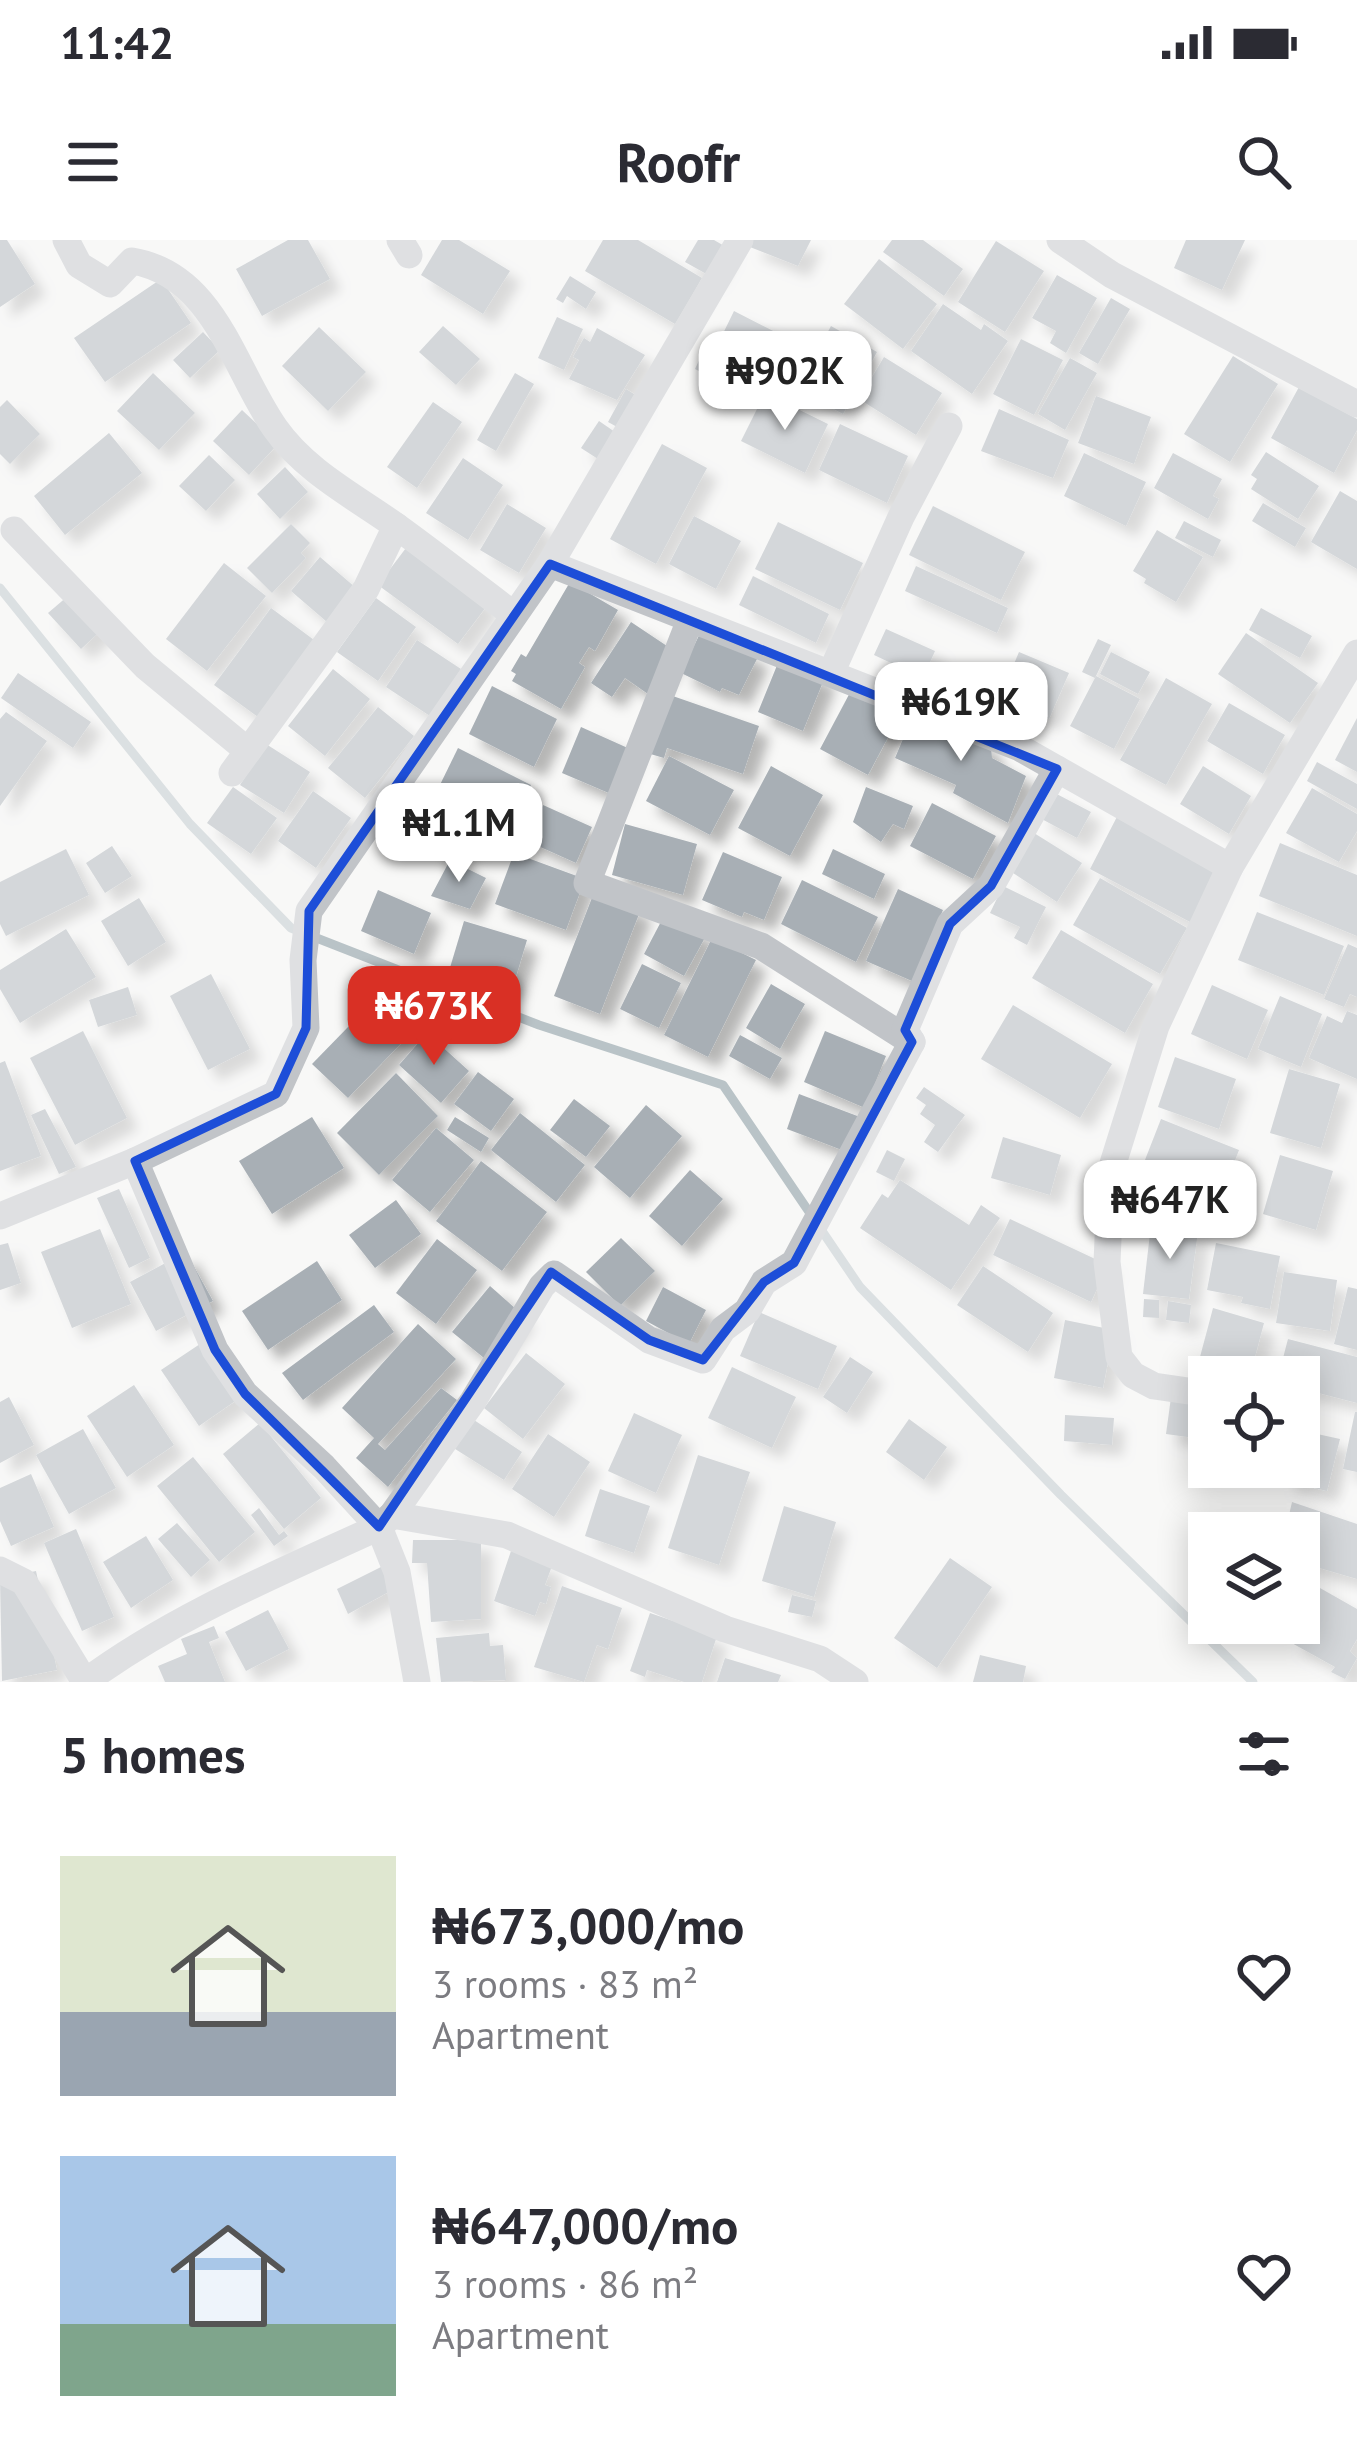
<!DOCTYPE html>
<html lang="en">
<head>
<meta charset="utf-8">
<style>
  body { margin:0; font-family:"PT Sans",sans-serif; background:#f2f2f3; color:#2b2b33; height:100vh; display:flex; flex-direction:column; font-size:45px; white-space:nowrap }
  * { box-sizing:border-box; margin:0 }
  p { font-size:39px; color:#7c7c81 }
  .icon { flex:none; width:66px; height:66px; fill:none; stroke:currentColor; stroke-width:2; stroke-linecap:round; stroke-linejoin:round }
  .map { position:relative; height:1442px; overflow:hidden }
  .sheet { display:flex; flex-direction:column; background:#fff; flex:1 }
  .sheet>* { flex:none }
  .controls { position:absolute; left:1188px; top:1116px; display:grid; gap:24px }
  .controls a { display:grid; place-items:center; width:132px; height:132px; border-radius:0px; background:#fff; box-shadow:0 6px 30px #0003; font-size:60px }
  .price { position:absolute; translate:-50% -102px; padding:0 27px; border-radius:24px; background:#fff; color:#222; font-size:39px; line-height:78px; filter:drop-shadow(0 3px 6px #0008) }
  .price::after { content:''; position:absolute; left:50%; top:72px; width:36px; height:27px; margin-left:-18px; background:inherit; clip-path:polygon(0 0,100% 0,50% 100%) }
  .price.current { background:#d93025; color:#fff }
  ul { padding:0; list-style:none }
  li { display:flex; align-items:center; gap:36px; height:300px; padding:0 60px }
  li span { display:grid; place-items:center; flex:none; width:336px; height:240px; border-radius:0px; color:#555 }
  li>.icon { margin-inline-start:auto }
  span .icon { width:144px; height:144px; fill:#fffc; stroke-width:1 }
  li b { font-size:51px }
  h2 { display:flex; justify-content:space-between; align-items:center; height:144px; padding:0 60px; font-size:51px }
  .status { display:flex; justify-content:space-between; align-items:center; height:84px; padding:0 60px; background:#fff; direction:ltr }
  .status svg { height:33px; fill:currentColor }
  header { display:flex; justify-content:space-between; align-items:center; height:156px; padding:0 60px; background:#fff; font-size:54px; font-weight:700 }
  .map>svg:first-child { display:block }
</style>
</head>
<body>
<div class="status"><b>11:42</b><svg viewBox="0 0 49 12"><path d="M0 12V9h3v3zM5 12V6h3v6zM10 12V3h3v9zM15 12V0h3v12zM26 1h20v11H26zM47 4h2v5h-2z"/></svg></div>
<header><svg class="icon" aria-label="menu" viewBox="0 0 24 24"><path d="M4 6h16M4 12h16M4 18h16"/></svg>Roofr<svg class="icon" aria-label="search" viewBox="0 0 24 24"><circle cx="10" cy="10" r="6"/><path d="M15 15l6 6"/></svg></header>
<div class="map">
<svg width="1357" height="1442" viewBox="0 0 1357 1442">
  <defs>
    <filter id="shadow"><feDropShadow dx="11" dy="11" stdDeviation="6" flood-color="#0004"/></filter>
  </defs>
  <rect width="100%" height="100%" fill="#f8f8f7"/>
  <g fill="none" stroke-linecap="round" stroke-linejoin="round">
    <polyline stroke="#b9c3c7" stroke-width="9" points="0,348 190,584 291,688 539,785 723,845 860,1047 1061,1255 1253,1442"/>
  </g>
  <g fill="#a8afb5" filter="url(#shadow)">
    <polygon points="0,0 7,0 35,44 0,67"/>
    <polygon points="288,0 308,0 330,39 262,76 236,29"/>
    <polygon points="442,0 459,0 510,31 483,74 421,35"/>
    <polygon points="603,0 638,0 702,38 675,84 585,31"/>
    <polygon points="698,0 714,0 726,7 710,36 685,22"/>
    <polygon points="753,0 811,0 798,26 750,7"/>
    <polygon points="892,0 923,0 963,29 944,56 883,12"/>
    <polygon points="1186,0 1245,0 1222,50 1174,28"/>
    <polygon points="996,1 1044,31 1005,92 958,62"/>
    <polygon points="879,19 937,64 903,109 844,64"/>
    <polygon points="1057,35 1097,58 1066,113 1050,103 1056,91 1032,78"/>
    <polygon points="570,36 596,52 586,69 567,56 563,63 556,59"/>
    <polygon points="161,39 191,83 105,142 74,98"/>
    <polygon points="1111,58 1130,69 1098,124 1079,113"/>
    <polygon points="943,64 981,90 984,84 1008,101 972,154 911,111"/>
    <polygon points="734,71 783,96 756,145 726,129 720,142 695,129 704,110 713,114"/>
    <polygon points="557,77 583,89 564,130 538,118"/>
    <polygon points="443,86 480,119 456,145 419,112"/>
    <polygon points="831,86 877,112 843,174 797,149"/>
    <polygon points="319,87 366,132 328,171 282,126"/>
    <polygon points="597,88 645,115 617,160 569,139 579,120 573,117 584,98 590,102"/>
    <polygon points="203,92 220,110 190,138 173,120"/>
    <polygon points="794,98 809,108 784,146 769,135"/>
    <polygon points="1021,99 1063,120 1034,175 993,154"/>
    <polygon points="1233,116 1278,144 1230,222 1184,194"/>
    <polygon points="884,117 942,153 916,195 859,159"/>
    <polygon points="1070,118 1097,133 1065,190 1038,174"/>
    <polygon points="153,133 195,173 159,210 117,171"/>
    <polygon points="515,133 534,144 496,211 477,200"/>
    <polygon points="1299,147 1357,179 1357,190 1334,233 1271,198"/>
    <polygon points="626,149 637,156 619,188 608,182"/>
    <polygon points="765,153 828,184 805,233 741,201"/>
    <polygon points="1096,156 1151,177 1134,224 1078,203"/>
    <polygon points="7,160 40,194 10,224 0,214 0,167"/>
    <polygon points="433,162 462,182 417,248 387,227"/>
    <polygon points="999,169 1069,200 1053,238 981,211"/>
    <polygon points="242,170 278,204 249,235 213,201"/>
    <polygon points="599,181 615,192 598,219 581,208"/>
    <polygon points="840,184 908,216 887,263 819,230"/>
    <polygon points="109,193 142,233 65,295 34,256"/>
    <polygon points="662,204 707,228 656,324 610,299"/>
    <polygon points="1266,212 1319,246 1298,279 1251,249 1257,239 1251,235"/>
    <polygon points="1084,213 1146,242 1126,286 1064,256"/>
    <polygon points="1173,213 1222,239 1213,256 1219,259 1208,279 1154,248"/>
    <polygon points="209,215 235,240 206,271 179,246"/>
    <polygon points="463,218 503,245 468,300 426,273"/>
    <polygon points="285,227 308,252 280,279 257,254"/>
    <polygon points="1340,251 1357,261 1357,329 1311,302"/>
    <polygon points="1263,263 1306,288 1295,307 1252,281"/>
    <polygon points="507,264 546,288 519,333 480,310"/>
    <polygon points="933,266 1025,312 1001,360 909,315"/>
    <polygon points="694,276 741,301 716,349 669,324"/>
    <polygon points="1184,281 1221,300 1213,317 1175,298"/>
    <polygon points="778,282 863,323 840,370 755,329"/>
    <polygon points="291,284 310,303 301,313 306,318 272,353 247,328"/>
    <polygon points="1157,290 1203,317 1176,362 1144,343 1146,339 1133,331"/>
    <polygon points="409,304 489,363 458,404 378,345"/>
    <polygon points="320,317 356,348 327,382 291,351"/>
    <polygon points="224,323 266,356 207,431 166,399"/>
    <polygon points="916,326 1008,368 997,393 905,351"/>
    <polygon points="753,336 829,374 816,403 739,365"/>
    <polygon points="570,342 618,370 595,411 589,407 579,423 585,427 561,469 512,441 516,434 511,431 521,414 526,417"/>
    <polygon points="75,350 107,385 81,409 48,373"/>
    <polygon points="376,358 416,387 378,441 337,412"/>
    <polygon points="271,368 314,400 258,477 214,445"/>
    <polygon points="1261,368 1312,396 1300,418 1249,390"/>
    <polygon points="631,382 676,412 648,454 625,438 612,457 591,443"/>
    <polygon points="702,389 758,417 739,455 722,448 720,452 681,433"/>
    <polygon points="886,389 935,411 923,438 874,415"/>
    <polygon points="1246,393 1318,443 1290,483 1218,434"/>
    <polygon points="1098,399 1111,405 1095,438 1082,432"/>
    <polygon points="417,400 461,429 430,476 386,447"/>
    <polygon points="1019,412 1069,433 1049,479 1000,457"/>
    <polygon points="1111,412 1150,432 1138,454 1100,434"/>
    <polygon points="780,418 825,437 803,491 758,472"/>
    <polygon points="333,429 370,459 325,516 288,486"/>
    <polygon points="990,432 1003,437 993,462 979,456"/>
    <polygon points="18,433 91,482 73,508 1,458"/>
    <polygon points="1096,436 1140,459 1114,509 1070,486"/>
    <polygon points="1166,438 1212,464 1166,545 1120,520"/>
    <polygon points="492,446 557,479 534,527 469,494"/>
    <polygon points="853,447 901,473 868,535 820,509"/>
    <polygon points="667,454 759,486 743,534 667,508 664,518 647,513"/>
    <polygon points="1229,463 1285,495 1263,534 1207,501"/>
    <polygon points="378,467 414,496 365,558 328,528"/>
    <polygon points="916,468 991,507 992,518 1026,536 1008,583 953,553 956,545 895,518"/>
    <polygon points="6,472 47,501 0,566 0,479"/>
    <polygon points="1357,478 1357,532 1335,520"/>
    <polygon points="581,487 630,509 611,554 562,533"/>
    <polygon points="266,504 310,532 284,573 240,545"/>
    <polygon points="458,508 531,545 508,591 435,555"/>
    <polygon points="669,516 734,550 710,595 646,561"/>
    <polygon points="1317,522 1357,544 1357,569 1307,541"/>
    <polygon points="771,526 823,555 790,616 738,588"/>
    <polygon points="1203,526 1251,556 1229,594 1180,564"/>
    <polygon points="233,547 277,578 251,614 207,583"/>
    <polygon points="866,547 913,566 904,589 893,584 881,602 853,582"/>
    <polygon points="1312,548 1357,574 1357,591 1339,622 1286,593"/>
    <polygon points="313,551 351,578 316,628 278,601"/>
    <polygon points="1051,551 1091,572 1077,598 1038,577"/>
    <polygon points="426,557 481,581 471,606 459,601 455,610 412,591"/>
    <polygon points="932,563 996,596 973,639 910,606"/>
    <polygon points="543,565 592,587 576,623 527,601"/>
    <polygon points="1121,569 1223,623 1192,683 1090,629"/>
    <polygon points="625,584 697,604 683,655 612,635"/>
    <polygon points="1034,593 1082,623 1057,662 1010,631"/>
    <polygon points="1280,603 1357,635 1357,696 1259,656"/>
    <polygon points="112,606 132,636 105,653 86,623"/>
    <polygon points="66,609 89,655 6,696 0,684 0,642"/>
    <polygon points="833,609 885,634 874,659 822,634"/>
    <polygon points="723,612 782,637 764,680 744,672 742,677 702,660"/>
    <polygon points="514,613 585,639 566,690 495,664"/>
    <polygon points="450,620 464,620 464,627 486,638 470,669 431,656"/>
    <polygon points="1100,638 1187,688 1160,734 1073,685"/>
    <polygon points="802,640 878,677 856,722 781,684"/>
    <polygon points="1003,646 1046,667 1027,705 1014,698 1020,687 990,673"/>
    <polygon points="898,649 943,670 912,741 866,721"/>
    <polygon points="378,650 431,673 414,714 361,691"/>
    <polygon points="595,650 641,669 600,774 554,756"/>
    <polygon points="139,658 166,702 128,726 101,681"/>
    <polygon points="666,672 707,694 684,736 644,714"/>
    <polygon points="1257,672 1344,706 1324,755 1238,720"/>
    <polygon points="464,681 527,700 512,750 449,731"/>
    <polygon points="66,689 96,737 20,783 0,749 0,730"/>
    <polygon points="1061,690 1153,744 1125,793 1032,738"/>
    <polygon points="712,698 756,720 708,817 664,795"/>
    <polygon points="1348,704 1357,708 1357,757 1350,754 1344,767 1324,759"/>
    <polygon points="642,724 681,743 659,788 620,769"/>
    <polygon points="211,734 250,809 208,830 170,756"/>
    <polygon points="771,744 805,764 780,809 746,788"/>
    <polygon points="1212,745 1268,770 1247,819 1191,794"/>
    <polygon points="128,747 137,775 98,787 89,760"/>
    <polygon points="387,747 422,782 348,858 312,824"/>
    <polygon points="1280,756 1322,774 1301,827 1258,809"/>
    <polygon points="1013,765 1112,824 1080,878 981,819"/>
    <polygon points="1347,771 1357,775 1357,839 1309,818 1327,776 1342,783"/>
    <polygon points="83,791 127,878 75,905 30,818"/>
    <polygon points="825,791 886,816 865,868 804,842"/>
    <polygon points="427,793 469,831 441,863 399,825"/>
    <polygon points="740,795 782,818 770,839 729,816"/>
    <polygon points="1175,817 1236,839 1219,889 1158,867"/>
    <polygon points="5,821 41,916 0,931 0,823"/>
    <polygon points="1289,829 1340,844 1321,908 1270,893"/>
    <polygon points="478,832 514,859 491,891 454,864"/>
    <polygon points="396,833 438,876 379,935 337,893"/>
    <polygon points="924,847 965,875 938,912 924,902 935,885 920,874 926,865 916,858"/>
    <polygon points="799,854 860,877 847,912 787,889"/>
    <polygon points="574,859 610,886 586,917 550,890"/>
    <polygon points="646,865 682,896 630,958 594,927"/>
    <polygon points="45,869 76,927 59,934 31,875"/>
    <polygon points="520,873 585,925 556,962 491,910"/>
    <polygon points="312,877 344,928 272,974 239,921"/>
    <polygon points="455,877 489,898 481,912 447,890"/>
    <polygon points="1161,879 1239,910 1221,957 1143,925"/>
    <polygon points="436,888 474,920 430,972 392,940"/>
    <polygon points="1003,897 1061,915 1050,955 991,938"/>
    <polygon points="887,910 905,919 894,941 876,932"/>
    <polygon points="1280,915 1333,931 1316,990 1263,974"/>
    <polygon points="481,921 547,972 502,1031 436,981"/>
    <polygon points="690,930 723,959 682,1006 649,976"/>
    <polygon points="900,940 969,985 981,965 1000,978 951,1050 860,988 882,954 888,958"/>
    <polygon points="119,949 150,1018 129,1028 97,958"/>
    <polygon points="396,960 421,994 375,1028 349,995"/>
    <polygon points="1010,979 1108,1025 1091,1062 993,1015"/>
    <polygon points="1151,985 1198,991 1189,1059 1143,1054"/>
    <polygon points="100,989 131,1064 72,1088 41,1012"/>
    <polygon points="621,998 655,1031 620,1066 586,1032"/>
    <polygon points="437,999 477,1030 436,1084 396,1053"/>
    <polygon points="8,1003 21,1043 0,1050 0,1005"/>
    <polygon points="1216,1003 1280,1016 1270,1069 1241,1063 1243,1057 1207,1050"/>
    <polygon points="186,1012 213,1061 156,1091 130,1042"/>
    <polygon points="317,1021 342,1060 268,1110 242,1071"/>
    <polygon points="983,1026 1053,1073 1028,1112 957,1065"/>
    <polygon points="1284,1032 1337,1040 1330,1091 1276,1083"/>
    <polygon points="490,1046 525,1077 489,1122 452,1092"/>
    <polygon points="663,1047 706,1070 689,1104 646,1081"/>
    <polygon points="1348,1047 1357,1049 1357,1110 1334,1104"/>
    <polygon points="1144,1059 1159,1060 1159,1078 1143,1077"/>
    <polygon points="1168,1061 1191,1065 1189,1083 1166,1080"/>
    <polygon points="374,1065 394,1092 303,1160 282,1133"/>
    <polygon points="1213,1068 1264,1083 1251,1132 1200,1117"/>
    <polygon points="759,1072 837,1106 818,1149 740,1116"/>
    <polygon points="1065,1080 1114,1090 1103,1148 1054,1138"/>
    <polygon points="418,1084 456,1119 378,1204 385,1210 441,1148 457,1160 388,1247 356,1218 374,1198 342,1168"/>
    <polygon points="1288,1099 1357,1117 1357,1163 1299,1148 1299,1137 1278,1137"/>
    <polygon points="203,1102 241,1157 199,1186 161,1130"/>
    <polygon points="526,1113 565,1144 523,1199 484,1168"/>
    <polygon points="850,1117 873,1132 847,1173 823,1157"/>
    <polygon points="732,1127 796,1157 772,1208 708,1178"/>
    <polygon points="1173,1143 1209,1148 1209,1200 1166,1194"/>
    <polygon points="134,1145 174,1205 127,1237 87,1176"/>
    <polygon points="9,1157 34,1205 0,1223 0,1162"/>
    <polygon points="1355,1172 1357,1172 1357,1232 1343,1229"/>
    <polygon points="634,1173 682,1195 656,1253 608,1231"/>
    <polygon points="1065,1175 1114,1178 1112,1205 1064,1201"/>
    <polygon points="471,1178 522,1212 504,1240 452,1207"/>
    <polygon points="909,1179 947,1207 924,1240 886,1212"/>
    <polygon points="260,1183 321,1258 284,1289 223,1214"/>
    <polygon points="83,1189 116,1248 69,1274 36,1215"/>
    <polygon points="1299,1190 1340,1199 1327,1251 1284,1241 1286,1227 1299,1227"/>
    <polygon points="548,1194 590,1222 554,1277 512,1249"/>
    <polygon points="698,1215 750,1232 719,1325 668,1308"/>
    <polygon points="193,1217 255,1292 219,1322 157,1246"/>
    <polygon points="31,1234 54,1287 11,1306 0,1281 0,1248"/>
    <polygon points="600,1249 650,1266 634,1313 585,1296"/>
    <polygon points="1292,1262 1357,1284 1357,1339 1299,1322 1299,1293 1285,1293"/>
    <polygon points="784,1266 836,1282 814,1357 762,1341"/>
    <polygon points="259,1268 279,1295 284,1291 288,1296 274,1306 251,1275"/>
    <polygon points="177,1283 210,1320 191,1337 158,1299"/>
    <polygon points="76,1289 114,1377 82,1391 44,1303"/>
    <polygon points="146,1296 173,1340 131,1368 103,1322"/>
    <polygon points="413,1300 481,1300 481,1379 431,1382 427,1323 412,1323"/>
    <polygon points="511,1311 552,1326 545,1345 551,1347 546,1364 540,1362 535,1376 494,1361"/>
    <polygon points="950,1318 992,1347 937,1428 894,1398"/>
    <polygon points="387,1324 396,1348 348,1374 337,1349"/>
    <polygon points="36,1331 57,1430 2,1441 0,1339"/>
    <polygon points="562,1346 622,1368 608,1409 597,1405 584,1442 534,1427"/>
    <polygon points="1320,1348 1357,1369 1357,1399 1350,1411 1357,1418 1345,1439 1331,1432 1335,1427 1290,1402"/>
    <polygon points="792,1355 816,1361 812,1377 788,1372"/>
    <polygon points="268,1370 289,1409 246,1431 225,1392"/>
    <polygon points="650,1373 717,1396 702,1442 684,1442 647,1430 645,1437 630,1431"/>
    <polygon points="214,1386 219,1398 209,1402 225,1442 165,1442 158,1426 187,1414 181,1399"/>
    <polygon points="489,1393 490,1406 503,1405 506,1440 441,1442 436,1398"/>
    <polygon points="980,1415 1026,1426 1023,1442 973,1442"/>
    <polygon points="725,1418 781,1435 778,1442 717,1442"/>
  </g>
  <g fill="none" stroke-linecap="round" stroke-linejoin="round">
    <g stroke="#c1c4c8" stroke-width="27">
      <path d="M 66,0 L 79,25 L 110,44 L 132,21 C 215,35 233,128 275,188 C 305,231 354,256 396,286 C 435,314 474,345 513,374"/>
      <polyline points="400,0 409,15"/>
      <polyline points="1060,0 1112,35 1357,164"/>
      <polyline points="14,290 145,426 248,511"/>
      <polyline points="550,324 1020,508 1230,627"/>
      <polyline points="690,380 587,643 761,706 912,802"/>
      <polyline points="831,433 901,277 949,186"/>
      <polyline points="232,533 366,349 396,286"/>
      <polyline points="135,921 215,1110 245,1154 324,1227 379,1287 397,1332 417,1442"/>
      <polyline points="0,976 135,921 276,854 306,788 303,720 309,671 550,324 740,0"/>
      <polyline points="1209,1154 1154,1146 1133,1135 1119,1117 1107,1022 1111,930 1156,786 1230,627 1357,413"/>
      <polyline points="392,1275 507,1295 725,1389 820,1419 855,1442"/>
      <polyline points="0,1330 24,1342 85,1442"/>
      <path d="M 85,1442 C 174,1376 279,1333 379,1287 L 392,1275 L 473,1161 L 542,1046 L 554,1034 L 649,1100 L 703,1120 L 723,1089 L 747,1071 L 764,1042 L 794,1023 L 912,802 L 905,790 L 950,684 L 991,646 L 1057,529"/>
    </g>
  </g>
  <path d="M0 0H1357V1442H0ZM 550,324 L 1057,529 L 991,646 L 950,684 L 905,790 L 912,802 L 794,1023 L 764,1042 L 703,1120 L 649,1100 L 551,1032 L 379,1287 L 245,1154 L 215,1110 L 135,921 L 276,854 L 306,788 L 309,671 Z" fill="#f8f8f7" fill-opacity=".55" fill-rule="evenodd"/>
  <path fill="none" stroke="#1d4ed8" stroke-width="9" stroke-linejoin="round" d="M 550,324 L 1057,529 L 991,646 L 950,684 L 905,790 L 912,802 L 794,1023 L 764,1042 L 703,1120 L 649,1100 L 551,1032 L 379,1287 L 245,1154 L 215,1110 L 135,921 L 276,854 L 306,788 L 309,671 Z"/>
</svg>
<div class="controls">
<a><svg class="icon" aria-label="locate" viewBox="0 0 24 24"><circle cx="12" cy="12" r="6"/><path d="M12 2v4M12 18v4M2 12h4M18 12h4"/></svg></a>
<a><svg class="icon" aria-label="layers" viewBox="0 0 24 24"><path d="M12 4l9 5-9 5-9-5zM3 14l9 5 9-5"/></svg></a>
</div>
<b class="price" style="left:785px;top:193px">₦902K</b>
<b class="price" style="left:961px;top:524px">₦619K</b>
<b class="price" style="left:459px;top:645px">₦1.1M</b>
<b class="price current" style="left:434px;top:828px">₦673K</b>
<b class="price" style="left:1170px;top:1022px">₦647K</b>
</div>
<section class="sheet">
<h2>5 homes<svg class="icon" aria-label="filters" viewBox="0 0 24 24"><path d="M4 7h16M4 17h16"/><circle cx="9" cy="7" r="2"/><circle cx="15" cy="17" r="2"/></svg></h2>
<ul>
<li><span style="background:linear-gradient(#dfe7d0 65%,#9aa5b1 0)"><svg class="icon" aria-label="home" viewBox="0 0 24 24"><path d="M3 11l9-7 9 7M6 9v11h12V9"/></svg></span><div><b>₦673,000/mo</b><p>3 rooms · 83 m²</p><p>Apartment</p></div><svg class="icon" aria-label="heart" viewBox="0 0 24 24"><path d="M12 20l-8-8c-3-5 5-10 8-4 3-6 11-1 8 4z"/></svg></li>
<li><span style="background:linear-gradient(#a9c7e8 70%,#7fa58c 0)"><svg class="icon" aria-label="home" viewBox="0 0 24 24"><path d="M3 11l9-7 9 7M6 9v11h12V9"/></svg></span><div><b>₦647,000/mo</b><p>3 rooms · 86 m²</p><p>Apartment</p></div><svg class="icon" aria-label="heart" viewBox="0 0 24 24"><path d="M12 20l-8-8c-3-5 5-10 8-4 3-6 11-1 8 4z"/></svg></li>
</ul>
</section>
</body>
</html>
